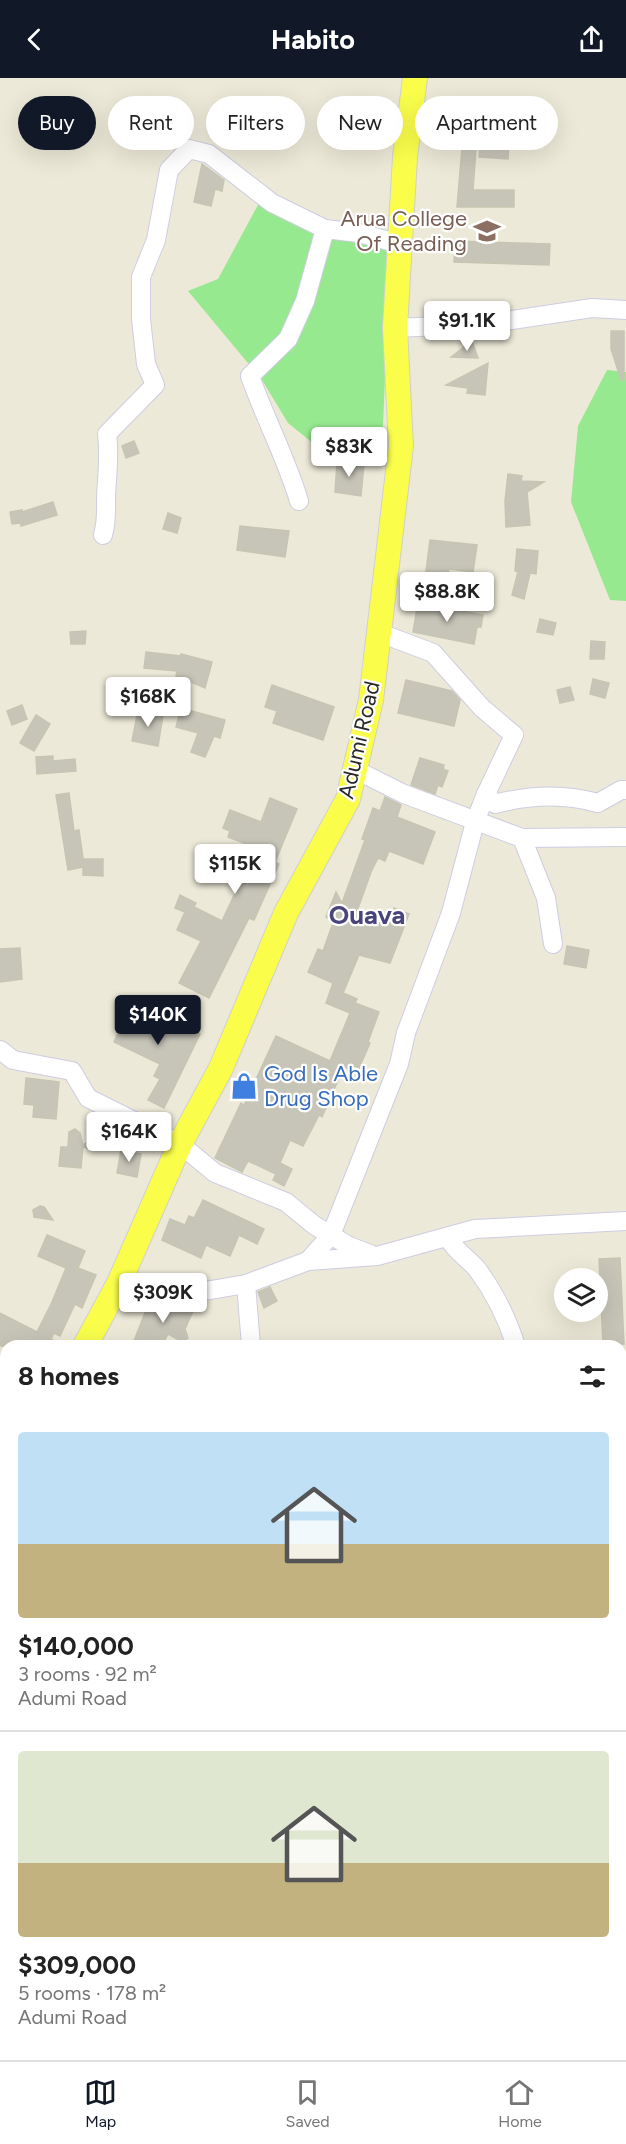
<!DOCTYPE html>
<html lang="en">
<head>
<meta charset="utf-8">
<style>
  body { margin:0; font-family:Figtree,sans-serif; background:#f6f6f6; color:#222; height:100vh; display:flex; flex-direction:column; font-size:22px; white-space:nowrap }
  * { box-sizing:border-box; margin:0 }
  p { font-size:20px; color:#767676 }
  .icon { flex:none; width:33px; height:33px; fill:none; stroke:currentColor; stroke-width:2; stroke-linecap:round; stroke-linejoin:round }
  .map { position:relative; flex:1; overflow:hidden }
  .panel { position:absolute; left:0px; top:1262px; width:627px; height:722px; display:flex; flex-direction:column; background:#fff; border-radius:18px 18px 0 0; box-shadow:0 6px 24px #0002 }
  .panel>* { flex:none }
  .hud { position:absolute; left:18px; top:18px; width:591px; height:54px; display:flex; gap:12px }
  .buttons { position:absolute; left:554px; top:1190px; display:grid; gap:12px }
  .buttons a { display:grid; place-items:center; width:54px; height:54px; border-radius:50%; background:#fff; box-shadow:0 6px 24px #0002; font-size:30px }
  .price { position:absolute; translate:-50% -51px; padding:0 14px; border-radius:6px; background:#fff; color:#222; font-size:20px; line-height:39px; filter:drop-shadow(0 2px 3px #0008) }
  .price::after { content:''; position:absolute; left:50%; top:36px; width:18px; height:14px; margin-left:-9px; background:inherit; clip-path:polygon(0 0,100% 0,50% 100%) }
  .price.selected { background:#111827; color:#fff }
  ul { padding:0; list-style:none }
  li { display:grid; align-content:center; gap:12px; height:318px; padding:0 18px }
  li+li { border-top:2px solid #e0e0e0 }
  li span { display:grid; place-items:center; height:186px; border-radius:6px; color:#555 }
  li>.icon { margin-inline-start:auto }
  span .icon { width:108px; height:108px; fill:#fffc; stroke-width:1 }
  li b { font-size:26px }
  h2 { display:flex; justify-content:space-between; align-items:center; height:72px; padding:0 18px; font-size:26px }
  .pill { padding:0 21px; border-radius:27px; background:#fff; box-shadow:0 6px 24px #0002; font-size:21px; line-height:54px }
  .pill.selected { background:#111827; color:#fff }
  header { display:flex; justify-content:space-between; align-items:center; height:78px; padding:0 18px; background:#111827; color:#fff; font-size:27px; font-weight:700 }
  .tab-bar { display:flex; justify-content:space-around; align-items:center; height:84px; border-top:2px solid #e0e0e0; background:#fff; font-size:16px; color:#767676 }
  .tab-bar a { display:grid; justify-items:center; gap:3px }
  .tab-bar .selected { color:#111827 }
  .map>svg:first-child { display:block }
</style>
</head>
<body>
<header><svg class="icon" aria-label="back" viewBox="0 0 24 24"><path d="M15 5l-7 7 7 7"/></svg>Habito<svg class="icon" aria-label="share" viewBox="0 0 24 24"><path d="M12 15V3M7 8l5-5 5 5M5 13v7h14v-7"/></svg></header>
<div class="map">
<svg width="626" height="1982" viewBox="0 0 626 1982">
  <rect width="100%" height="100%" fill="#ece9d8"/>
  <g fill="#96e98e">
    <polygon points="259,125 309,151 353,149 390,173 382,374 370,381 314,366 288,345 262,302 188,213 218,201"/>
    <polygon points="607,292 626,294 626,523 610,522 571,424 578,348"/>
  </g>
  <g fill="#c7c5b8" stroke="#c7c5b2" stroke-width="1.5">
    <polygon points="480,63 509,65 508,81 479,79"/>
    <polygon points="462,70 476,71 473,112 514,112 514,129 457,129"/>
    <polygon points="202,86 224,102 222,113 215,111 211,128 194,124"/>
    <polygon points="455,163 550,166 549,187 454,184"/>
    <polygon points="611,253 624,253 624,302 621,302 611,271"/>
    <polygon points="472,263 478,280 451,279"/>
    <polygon points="488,285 485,317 467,315 468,310 446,307"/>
    <polygon points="134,363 139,375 126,380 122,368"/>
    <polygon points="337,384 364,386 361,418 335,414"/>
    <polygon points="508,396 522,398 521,403 544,404 527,414 530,447 506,449 505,423"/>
    <polygon points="53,424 57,437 21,448 21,445 12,446 10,434 22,432 22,434"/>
    <polygon points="168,435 181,440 177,455 163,451"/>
    <polygon points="240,448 289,453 285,479 237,472"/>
    <polygon points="430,462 477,467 473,494 449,491 448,496 426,493"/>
    <polygon points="517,471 538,473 536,496 530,495 524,521 512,517 518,494 515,493"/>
    <polygon points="418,524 483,537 481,549 477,549 474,566 413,554"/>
    <polygon points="540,541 556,545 553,557 537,554"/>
    <polygon points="86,553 85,566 71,566 70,554"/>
    <polygon points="591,563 605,564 604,581 590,581"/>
    <polygon points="146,574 181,578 181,576 212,584 205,610 176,598 177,593 144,590"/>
    <polygon points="593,601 609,605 605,620 590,616"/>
    <polygon points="406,602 452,613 460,622 454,648 398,635"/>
    <polygon points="272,607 334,629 323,662 273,645 277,633 265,629"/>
    <polygon points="570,609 574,622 560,625 557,612"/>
    <polygon points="22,627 27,641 12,647 7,633"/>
    <polygon points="181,630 225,642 220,660 214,658 205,679 191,674 198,655 176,649"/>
    <polygon points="138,632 163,637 158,668 132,663"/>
    <polygon points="36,637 50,646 34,673 20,665"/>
    <polygon points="53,678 53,683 75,681 76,693 37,696 36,679"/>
    <polygon points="420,680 444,687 443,691 448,693 442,709 438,707 435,716 411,707"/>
    <polygon points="69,715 74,753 79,752 84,787 84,781 103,781 103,798 83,797 83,789 68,792 56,717"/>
    <polygon points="385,719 401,727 397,739 435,754 423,786 389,773 385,783 378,780 371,794 356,836 388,848 394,830 409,836 390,885 359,877 343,915 357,921 355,925 379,934 368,964 370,965 359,990 351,987 349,991 344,989 322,1039 319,1037 303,1068 290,1062 280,1085 292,1091 284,1108 273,1102 276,1096 248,1083 242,1094 215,1080 241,1025 244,1027 276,958 330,983 350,935 326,925 333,905 308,894 318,871 323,873 334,842 326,839 336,814 342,825 365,762 362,761 373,730 380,733"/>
    <polygon points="270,720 297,731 275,784 279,786 254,842 249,840 209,920 179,905 201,863 177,852 185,834 175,830 180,817 196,825 194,829 222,843 243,798 236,795 249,767 228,759 230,753 223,750 230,732 261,744"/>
    <polygon points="567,868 589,872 586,890 564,886"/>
    <polygon points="20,870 22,901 0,904 0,871"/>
    <polygon points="133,923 200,956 164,1030 148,1022 160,1001 154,998 160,986 114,964"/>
    <polygon points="26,1000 59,1004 56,1041 33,1039 34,1027 24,1026"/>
    <polygon points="75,1051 80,1055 83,1067 97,1059 106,1069 97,1072 83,1069 81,1090 59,1088 61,1069 68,1069 69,1054"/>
    <polygon points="121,1072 141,1076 137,1099 117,1095"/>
    <polygon points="203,1122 264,1151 257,1166 239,1157 230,1178 206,1167 201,1180 162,1162 170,1141 185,1147 189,1138 194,1140"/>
    <polygon points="40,1128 44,1129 53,1142 34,1139 33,1132"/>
    <polygon points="47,1157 85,1173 78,1190 96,1197 82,1230 75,1226 60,1258 54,1255 51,1261 63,1268 0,1268 0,1235 37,1254 52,1224 66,1190 38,1178"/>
    <polygon points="620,1180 624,1266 603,1267 599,1181"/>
    <polygon points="270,1209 277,1223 264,1230 258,1214"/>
    <polygon points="165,1221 194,1231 185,1251 188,1260 183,1264 168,1256 162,1268 132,1268 148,1227"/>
  </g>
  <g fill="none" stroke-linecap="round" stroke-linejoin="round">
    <defs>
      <g id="minor">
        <polyline points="395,250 485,246 592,230 626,232"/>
        <path d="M 299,423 C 286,379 265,341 250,298 L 288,261 L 305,223 L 325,151"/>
        <path d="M 103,457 C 107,443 106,433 106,419 C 107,396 110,379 107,356 L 155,307 L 146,286 L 141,241 L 141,199 L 156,162 L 169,92 L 189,71 L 209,76 L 272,125 L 325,151 L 359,155 L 400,166"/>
        <path d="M 380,555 L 433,575 L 482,630 L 514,657 L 486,716 L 495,726 C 529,717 562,715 598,725 L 621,712 L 626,712"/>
        <polyline points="354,691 404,716 522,760 626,759"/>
        <polyline points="522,760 546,820 553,866"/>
        <polyline points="0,972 13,982 72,993 88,1020 180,1066 215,1095 286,1124 314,1147 349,1168 370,1176"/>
        <path d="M 448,1160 C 456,1174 468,1180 477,1191 C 495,1215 507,1240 516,1268"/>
        <polyline points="308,1183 331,1157 399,986 406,955 451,835 475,744 486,716"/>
        <polyline points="119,1205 199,1214 246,1206 308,1183 377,1178 475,1151 626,1143"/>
        <polyline points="246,1206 251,1268"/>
        <polyline points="621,1375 626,1378"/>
        <polyline points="0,1662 6,1664"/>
        <polyline points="621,1751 626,1750"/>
        <polyline points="621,1965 626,1961"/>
        <polyline points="602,1982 607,1977"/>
      </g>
      <g id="major">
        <polyline points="85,1268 119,1205 180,1066 221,990 286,835 348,721 371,622 401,368 395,250 405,79 415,0"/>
        <polyline points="0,1465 6,1451"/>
      </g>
    </defs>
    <use href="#minor" stroke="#cecde3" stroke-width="20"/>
    <use href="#major" stroke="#d0d0d0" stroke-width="26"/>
    <use href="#minor" stroke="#fff" stroke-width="18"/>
    <use href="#major" stroke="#fafe4b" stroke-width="24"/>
  </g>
  <defs>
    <symbol id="school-bare" viewBox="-9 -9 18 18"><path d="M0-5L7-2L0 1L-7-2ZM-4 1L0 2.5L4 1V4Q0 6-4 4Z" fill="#8d6e63" stroke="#fff" stroke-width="2.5" paint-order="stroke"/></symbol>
    <symbol id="shop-bare" viewBox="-9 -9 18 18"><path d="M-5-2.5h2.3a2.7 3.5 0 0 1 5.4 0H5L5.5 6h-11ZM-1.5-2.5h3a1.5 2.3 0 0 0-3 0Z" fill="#3f7fe0" stroke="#fff" stroke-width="2.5" paint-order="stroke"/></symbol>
  </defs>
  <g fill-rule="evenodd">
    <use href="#school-bare" x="468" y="134" width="38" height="38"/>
    <use href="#shop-bare" x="225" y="989" width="38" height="38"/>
  </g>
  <g text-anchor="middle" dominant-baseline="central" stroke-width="4.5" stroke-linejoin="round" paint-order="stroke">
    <g font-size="22" fill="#785e54" stroke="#fff" text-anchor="end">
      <text x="467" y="140">Arua College<tspan x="467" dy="25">Of Reading</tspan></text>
    </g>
    <g font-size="22" fill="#282828" stroke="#fff">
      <text transform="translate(359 662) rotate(-77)">Adumi Road</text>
    </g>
    <g font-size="22" fill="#366cbe" stroke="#fff" text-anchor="start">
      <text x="264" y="995">God Is Able<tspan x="264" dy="25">Drug Shop</tspan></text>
    </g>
    <g font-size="26" font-weight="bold" fill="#49457c" stroke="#fff">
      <text x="367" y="837">Ouava</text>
    </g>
  </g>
</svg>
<div class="buttons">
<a><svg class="icon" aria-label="layers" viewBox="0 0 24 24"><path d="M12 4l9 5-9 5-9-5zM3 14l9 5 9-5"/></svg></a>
</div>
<b class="price" style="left:467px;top:274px">$91.1K</b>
<b class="price" style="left:349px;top:400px">$83K</b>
<b class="price" style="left:447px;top:545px">$88.8K</b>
<b class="price" style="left:148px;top:650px">$168K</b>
<b class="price" style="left:235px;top:817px">$115K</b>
<b class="price selected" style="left:158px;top:968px">$140K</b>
<b class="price" style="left:129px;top:1085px">$164K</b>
<b class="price" style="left:163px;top:1246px">$309K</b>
<div class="hud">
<a class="pill selected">Buy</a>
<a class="pill">Rent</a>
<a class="pill">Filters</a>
<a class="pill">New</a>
<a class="pill">Apartment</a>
</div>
<section class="panel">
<h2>8 homes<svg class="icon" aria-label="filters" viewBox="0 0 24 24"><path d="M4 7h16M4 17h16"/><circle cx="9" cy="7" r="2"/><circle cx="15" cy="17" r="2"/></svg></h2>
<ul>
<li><span style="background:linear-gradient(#bfe0f5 60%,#c2b280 0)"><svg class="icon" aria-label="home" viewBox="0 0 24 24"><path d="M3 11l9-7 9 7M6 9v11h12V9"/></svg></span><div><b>$140,000</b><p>3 rooms · 92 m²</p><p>Adumi Road</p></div></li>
<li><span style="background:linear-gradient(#dfe7d0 60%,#c2b280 0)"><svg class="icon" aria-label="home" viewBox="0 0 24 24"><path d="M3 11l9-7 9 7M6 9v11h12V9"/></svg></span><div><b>$309,000</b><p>5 rooms · 178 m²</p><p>Adumi Road</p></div></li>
</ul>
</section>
</div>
<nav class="tab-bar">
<a class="selected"><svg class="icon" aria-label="map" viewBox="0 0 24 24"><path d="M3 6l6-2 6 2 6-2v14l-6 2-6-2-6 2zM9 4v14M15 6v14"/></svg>Map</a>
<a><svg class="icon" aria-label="saved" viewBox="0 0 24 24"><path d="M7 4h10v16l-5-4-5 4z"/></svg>Saved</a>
<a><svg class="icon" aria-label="home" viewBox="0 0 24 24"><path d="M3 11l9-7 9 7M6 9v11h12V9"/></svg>Home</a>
</nav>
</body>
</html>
